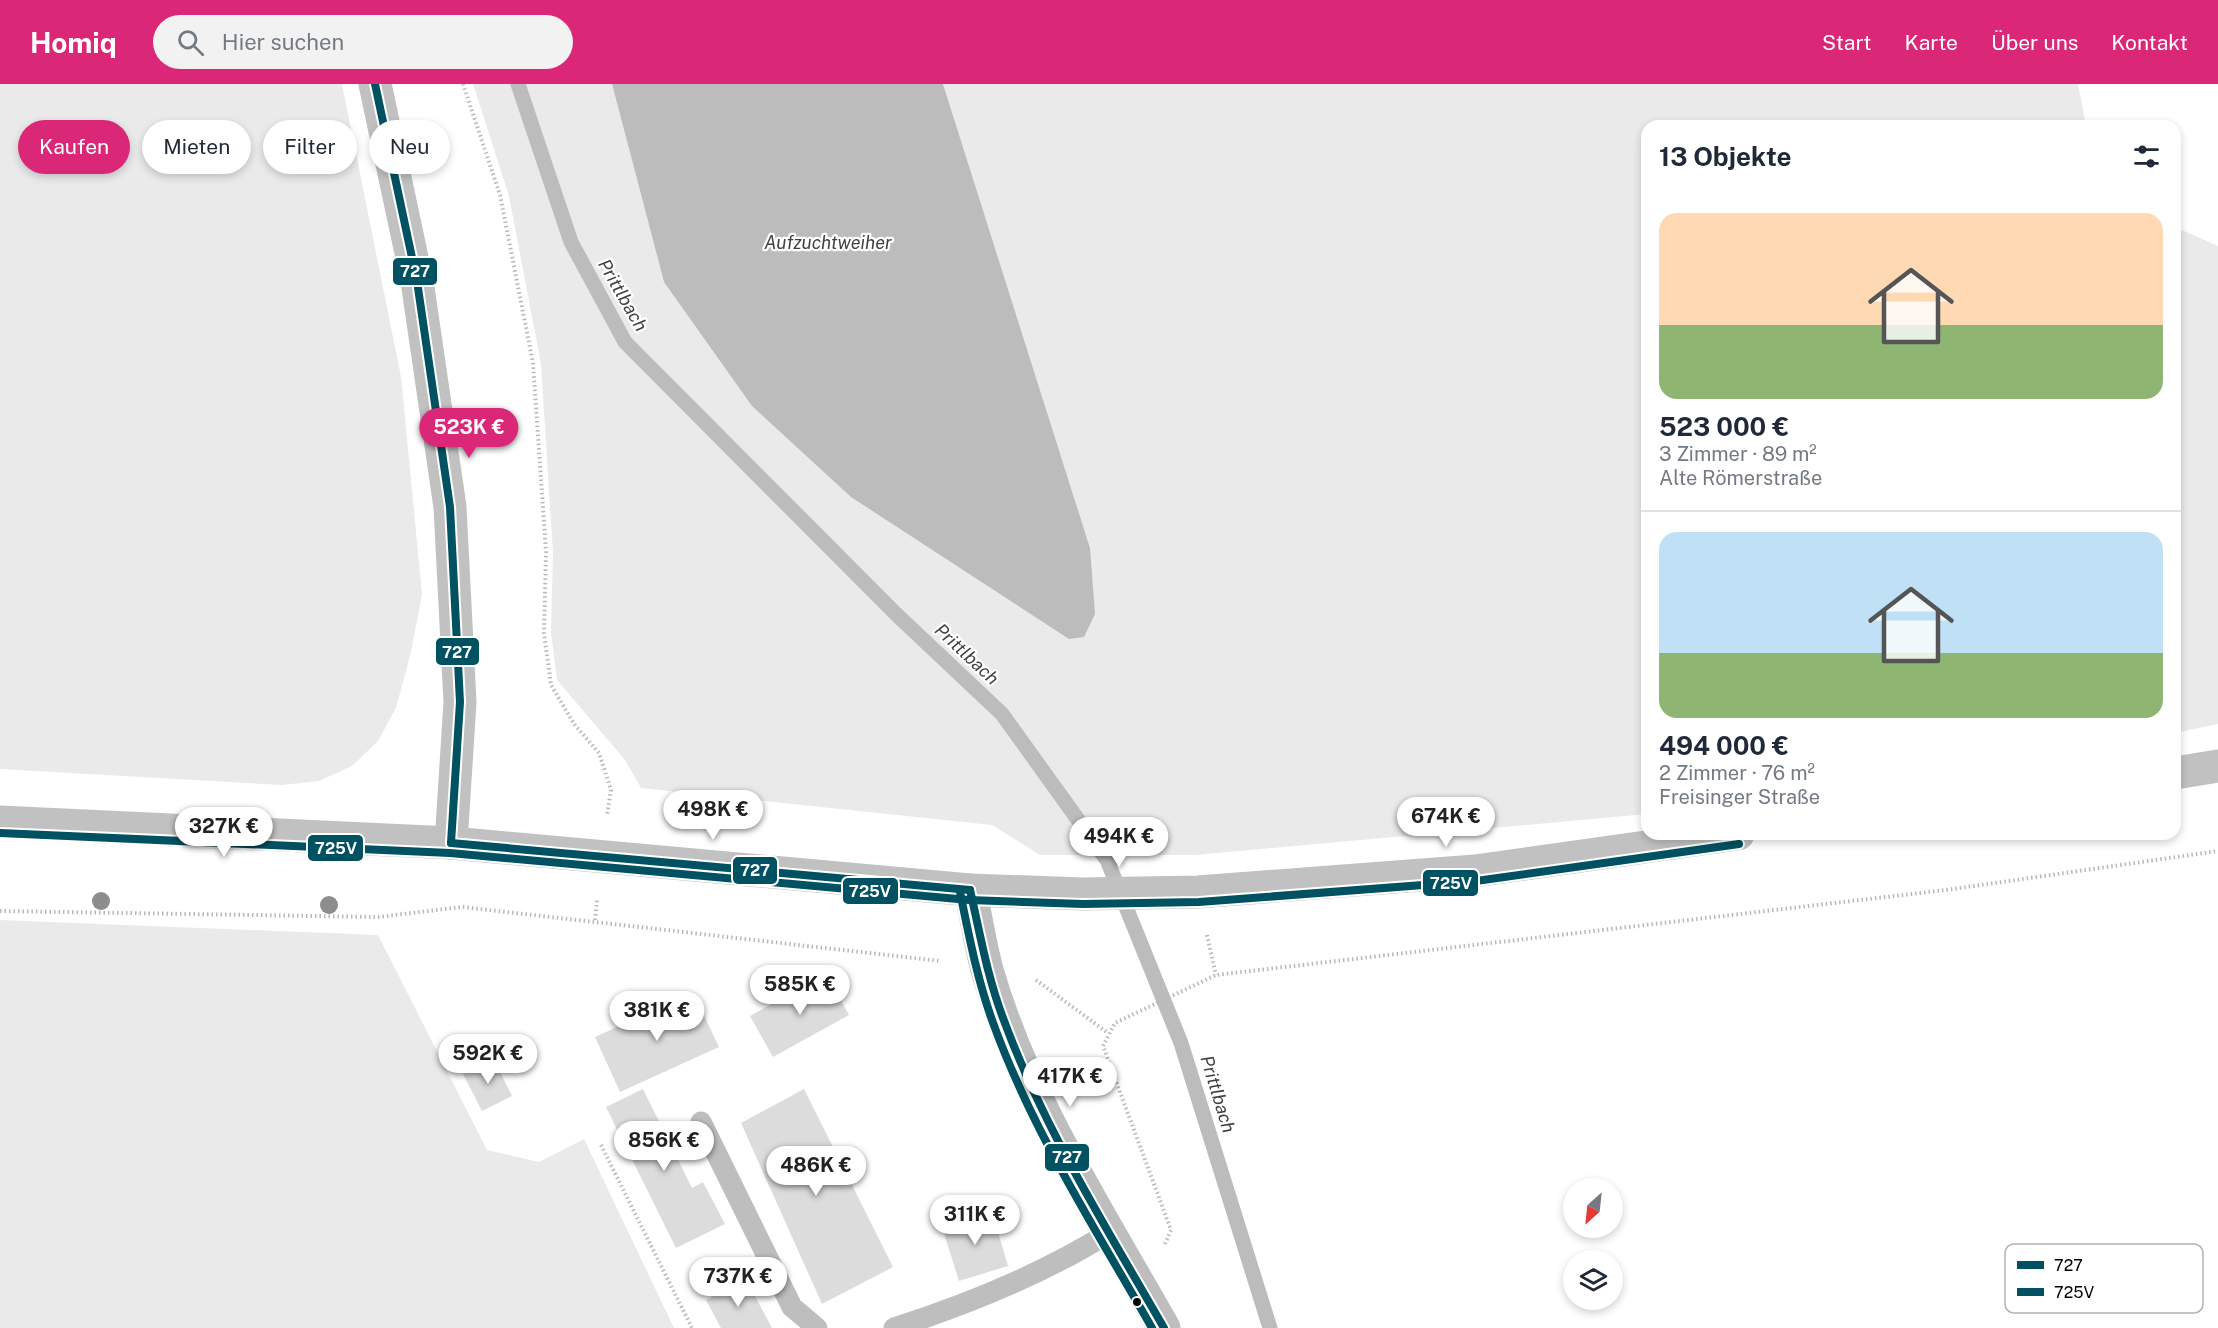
<!DOCTYPE html>
<html lang="de">
<head>
<meta charset="utf-8">
<style>
  body { margin:0; font-family:"Public Sans",sans-serif; background:#f2f2f3; color:#1f2937; height:100vh; display:flex; flex-direction:column; font-size:22px; white-space:nowrap }
  * { box-sizing:border-box; margin:0 }
  p { font-size:20px; color:#747a83 }
  .icon { flex:none; width:33px; height:33px; fill:none; stroke:currentColor; stroke-width:2; stroke-linecap:round; stroke-linejoin:round }
  .map { position:relative; flex:1; overflow:hidden }
  .side { position:absolute; left:1641px; top:36px; width:540px; height:720px; display:flex; flex-direction:column; background:#fff; border-radius:18px; box-shadow:0 3px 9px #0003 }
  .side>* { flex:none }
  .top-card { position:absolute; left:18px; top:36px; width:570px; height:54px; display:flex; gap:12px }
  .needle { width:39px; rotate:207deg }
  .controls { position:absolute; left:1563px; top:1094px; display:grid; gap:12px }
  .controls a { display:grid; place-items:center; width:60px; height:60px; border-radius:50%; background:#fff; box-shadow:0 3px 9px #0003; font-size:30px }
  .price { position:absolute; translate:-50% -51px; padding:0 14px; border-radius:21px; background:#fff; color:#222; font-size:20px; line-height:39px; filter:drop-shadow(0 2px 3px #0008) }
  .price::after { content:''; position:absolute; left:50%; top:36px; width:18px; height:14px; margin-left:-9px; background:inherit; clip-path:polygon(0 0,100% 0,50% 100%) }
  .price.active { background:#db2777; color:#fff }
  ul { padding:0; list-style:none }
  li { display:grid; align-content:center; gap:12px; height:318px; padding:0 18px }
  li+li { border-top:2px solid #e0e1e3 }
  li span { display:grid; place-items:center; height:186px; border-radius:18px; color:#555 }
  li>.icon { margin-inline-start:auto }
  span .icon { width:108px; height:108px; fill:#fffc; stroke-width:1 }
  li b { font-size:26px }
  h2 { display:flex; justify-content:space-between; align-items:center; height:72px; padding:0 18px; font-size:26px }
  .chip { padding:0 21px; border-radius:27px; background:#fff; box-shadow:0 3px 9px #0003; font-size:21px; line-height:54px }
  .chip.active { background:#db2777; color:#fff }
  header { display:flex; align-items:center; gap:36px; box-sizing:border-box; height:84px; padding:0 30px; background:#db2777; color:#fff }
  header strong { font-size:28px }
  nav { display:flex; gap:33px; margin-inline-start:auto; font-size:21px }
  .search { width:420px; height:54px; background:#f2f2f3; display:flex; align-items:center; gap:15px; box-sizing:border-box; padding:0 21px; border-radius:33px; color:#747a83; font-size:22px }
  .map>svg:first-child { display:block }
</style>
</head>
<body>
<header>
<strong>Homiq</strong>
<div class="search"><svg class="icon" aria-label="search" viewBox="0 0 24 24"><circle cx="10" cy="10" r="6"/><path d="M15 15l6 6"/></svg>Hier suchen</div>
<nav><a>Start</a><a>Karte</a><a>Über uns</a><a>Kontakt</a></nav>
</header>
<div class="map">
<svg width="2218" height="1244" viewBox="0 0 2218 1244">
  <rect width="100%" height="100%" fill="#fff"/>
  <g fill="#eaeaea">
    <polygon points="0,0 342,0 401,293 422,510 411,568 396,624 378,657 352,682 319,697 282,701 0,685"/>
    <polygon points="473,0 612,0 664,198 1090,464 943,0 2078,0 2086,42 1647,42 1647,730 1195,771 1040,771 992,741 641,704 625,676 557,596 551,549 553,469 541,280 509,112"/>
    <polygon points="2175,143 2218,162 2218,640 2175,649"/>
    <polygon points="0,836 378,851 487,1066 539,1078 584,1055 674,1244 0,1244"/>
  </g>
  <polygon fill="#bcbcbc" points="612,0 943,0 1090,464 1095,530 1084,553 1069,555 851,413 752,322 664,198"/>
  <g fill="none" stroke-linecap="round" stroke-linejoin="round">
    <polyline stroke="#bcbcbc" stroke-width="15" points="518,0 571,158 625,258 896,530 1002,630 1107,776 1181,959 1270,1244"/>
  </g>
  <g fill="#dcdcdc">
    <polygon points="826,890 849,931 773,973 750,932"/>
    <polygon points="693,908 719,963 620,1008 595,953"/>
    <polygon points="494,975 512,1012 482,1027 463,990"/>
    <polygon points="643,1005 692,1104 703,1098 725,1140 676,1164 606,1023"/>
    <polygon points="804,1005 893,1183 822,1220 741,1039"/>
    <polygon points="992,1128 1008,1182 959,1197 942,1143"/>
    <polygon points="746,1195 772,1244 721,1244 706,1216"/>
  </g>
  <g fill="none" stroke-linecap="round" stroke-linejoin="round">
    <g stroke="#b8b8b8" stroke-width="4" stroke-dasharray="1.5 3" stroke-linecap="butt">
      <polyline points="463,0 500,111 533,279 546,468 544,549 551,601 574,640 599,669 611,706 607,731"/>
      <polyline points="0,827 378,833 462,823 940,877"/>
      <polyline points="595,836 597,816"/>
      <polyline points="1207,851 1216,891"/>
      <polyline points="1036,896 1108,949"/>
      <polyline points="601,1061 692,1244"/>
      <polyline points="1165,1160 1171,1146 1103,962 1115,939 1216,891 1946,806 2218,767"/>
    </g>
    <g stroke="#bebebe" stroke-width="21">
      <polyline points="701,1038 792,1223 817,1244"/>
      <path d="M 894,1244 C 969,1220 1043,1190 1110,1148"/>
    </g>
    <path stroke="#bebebe" stroke-width="33" d="M 970,806 C 976,832 980,860 987,886 C 1024,1014 1099,1129 1164,1244"/>
    <g stroke="#c1c1c1" stroke-width="33">
      <polyline points="375,0 417,197 450,423 460,618 451,759"/>
      <polyline points="2175,689 2218,682"/>
      <polyline points="0,738 451,759 970,806 1083,810 1198,808 1475,787 1738,750"/>
    </g>
    <defs>
      <g id="bus-1">
        <polyline points="375,0 417,197 450,423 460,618 451,759"/>
        <polyline points="451,759 970,806"/>
        <path d="M 970,806 C 980,849 987,892 1003,934 C 1043,1043 1106,1143 1164,1244"/>
      </g>
      <g id="bus-2">
        <polyline points="0,749 450,769 969,816 1083,820 1199,818 1476,797 1739,760"/>
        <path d="M 960,808 C 969,852 977,894 992,936 C 1031,1045 1095,1144 1152,1244"/>
      </g>
    </defs>
    <use href="#bus-1" stroke="#fff" stroke-width="12"/>
    <use href="#bus-2" stroke="#fff" stroke-width="12"/>
    <use href="#bus-1" stroke="#005262" stroke-width="8"/>
    <use href="#bus-2" stroke="#005262" stroke-width="8"/>
  </g>
  <g fill="#8d8d8d">
    <circle cx="101" cy="817" r="9"/>
    <circle cx="329" cy="821" r="9"/>
  </g>
  <circle fill="#000" stroke="#fff" stroke-width="2" cx="1137" cy="1218" r="5"/>
  <g text-anchor="middle" dominant-baseline="central" stroke-width="4.5" stroke-linejoin="round" paint-order="stroke">
    <g font-size="18" font-style="italic" fill="#404040" stroke="#fff">
      <text x="828" y="158">Aufzuchtweiher</text>
      <text transform="translate(623 211) rotate(60)">Prittlbach</text>
      <text transform="translate(967 570) rotate(43)">Prittlbach</text>
      <text transform="translate(1218 1010) rotate(73)">Prittlbach</text>
    </g>
  </g>
  <rect x="2005" y="1160" width="198" height="69" rx="9" fill="#fff" stroke="#b2b2b2" stroke-width="1.5"/>
  <rect x="2017" y="1177" width="27" height="8" fill="#005262"/>
  <rect x="2017" y="1204" width="27" height="8" fill="#005262"/>
  <g font-size="16" fill="#000">
    <text x="2054" y="1187">727</text>
    <text x="2054" y="1214">725V</text>
  </g>
  <g stroke="#fff" stroke-width="2">
    <rect x="392" y="173" width="46" height="29" rx="6" fill="#005262"/>
    <rect x="435" y="553" width="45" height="29" rx="6" fill="#005262"/>
    <rect x="307" y="750" width="57" height="28" rx="6" fill="#005262"/>
    <rect x="732" y="772" width="46" height="29" rx="6" fill="#005262"/>
    <rect x="1422" y="785" width="57" height="28" rx="6" fill="#005262"/>
    <rect x="842" y="793" width="57" height="28" rx="6" fill="#005262"/>
    <rect x="1044" y="1059" width="46" height="29" rx="6" fill="#005262"/>
  </g>
  <g font-size="16" text-anchor="middle" font-weight="bold" fill="#fff">
    <text x="415" y="193">727</text>
    <text x="457" y="574">727</text>
    <text x="336" y="770">725V</text>
    <text x="755" y="792">727</text>
    <text x="1451" y="805">725V</text>
    <text x="870" y="813">725V</text>
    <text x="1067" y="1079">727</text>
  </g>
</svg>
<div class="controls">
<a><svg class="needle" viewBox="-14 -14 28 28"><path d="M0-13l5 13h-10z" fill="#e53935"/><path d="M0 13l5-13h-10z" fill="#747a83"/></svg></a>
<a><svg class="icon" aria-label="layers" viewBox="0 0 24 24"><path d="M12 4l9 5-9 5-9-5zM3 14l9 5 9-5"/></svg></a>
</div>
<b class="price active" style="left:469px;top:375px">523K €</b>
<b class="price" style="left:713px;top:757px">498K €</b>
<b class="price" style="left:1446px;top:764px">674K €</b>
<b class="price" style="left:224px;top:774px">327K €</b>
<b class="price" style="left:1119px;top:784px">494K €</b>
<b class="price" style="left:800px;top:932px">585K €</b>
<b class="price" style="left:657px;top:958px">381K €</b>
<b class="price" style="left:488px;top:1001px">592K €</b>
<b class="price" style="left:1070px;top:1024px">417K €</b>
<b class="price" style="left:664px;top:1088px">856K €</b>
<b class="price" style="left:816px;top:1113px">486K €</b>
<b class="price" style="left:975px;top:1162px">311K €</b>
<b class="price" style="left:738px;top:1224px">737K €</b>
<div class="top-card">
<a class="chip active">Kaufen</a>
<a class="chip">Mieten</a>
<a class="chip">Filter</a>
<a class="chip">Neu</a>
</div>
<section class="side">
<h2>13 Objekte<svg class="icon" aria-label="filters" viewBox="0 0 24 24"><path d="M4 7h16M4 17h16"/><circle cx="9" cy="7" r="2"/><circle cx="15" cy="17" r="2"/></svg></h2>
<ul>
<li><span style="background:linear-gradient(#ffd9b3 60%,#8fb573 0)"><svg class="icon" aria-label="home" viewBox="0 0 24 24"><path d="M3 11l9-7 9 7M6 9v11h12V9"/></svg></span><div><b>523 000 €</b><p>3 Zimmer · 89 m²</p><p>Alte Römerstraße</p></div></li>
<li><span style="background:linear-gradient(#bfe0f5 65%,#8fb573 0)"><svg class="icon" aria-label="home" viewBox="0 0 24 24"><path d="M3 11l9-7 9 7M6 9v11h12V9"/></svg></span><div><b>494 000 €</b><p>2 Zimmer · 76 m²</p><p>Freisinger Straße</p></div></li>
</ul>
</section>
</div>
</body>
</html>
